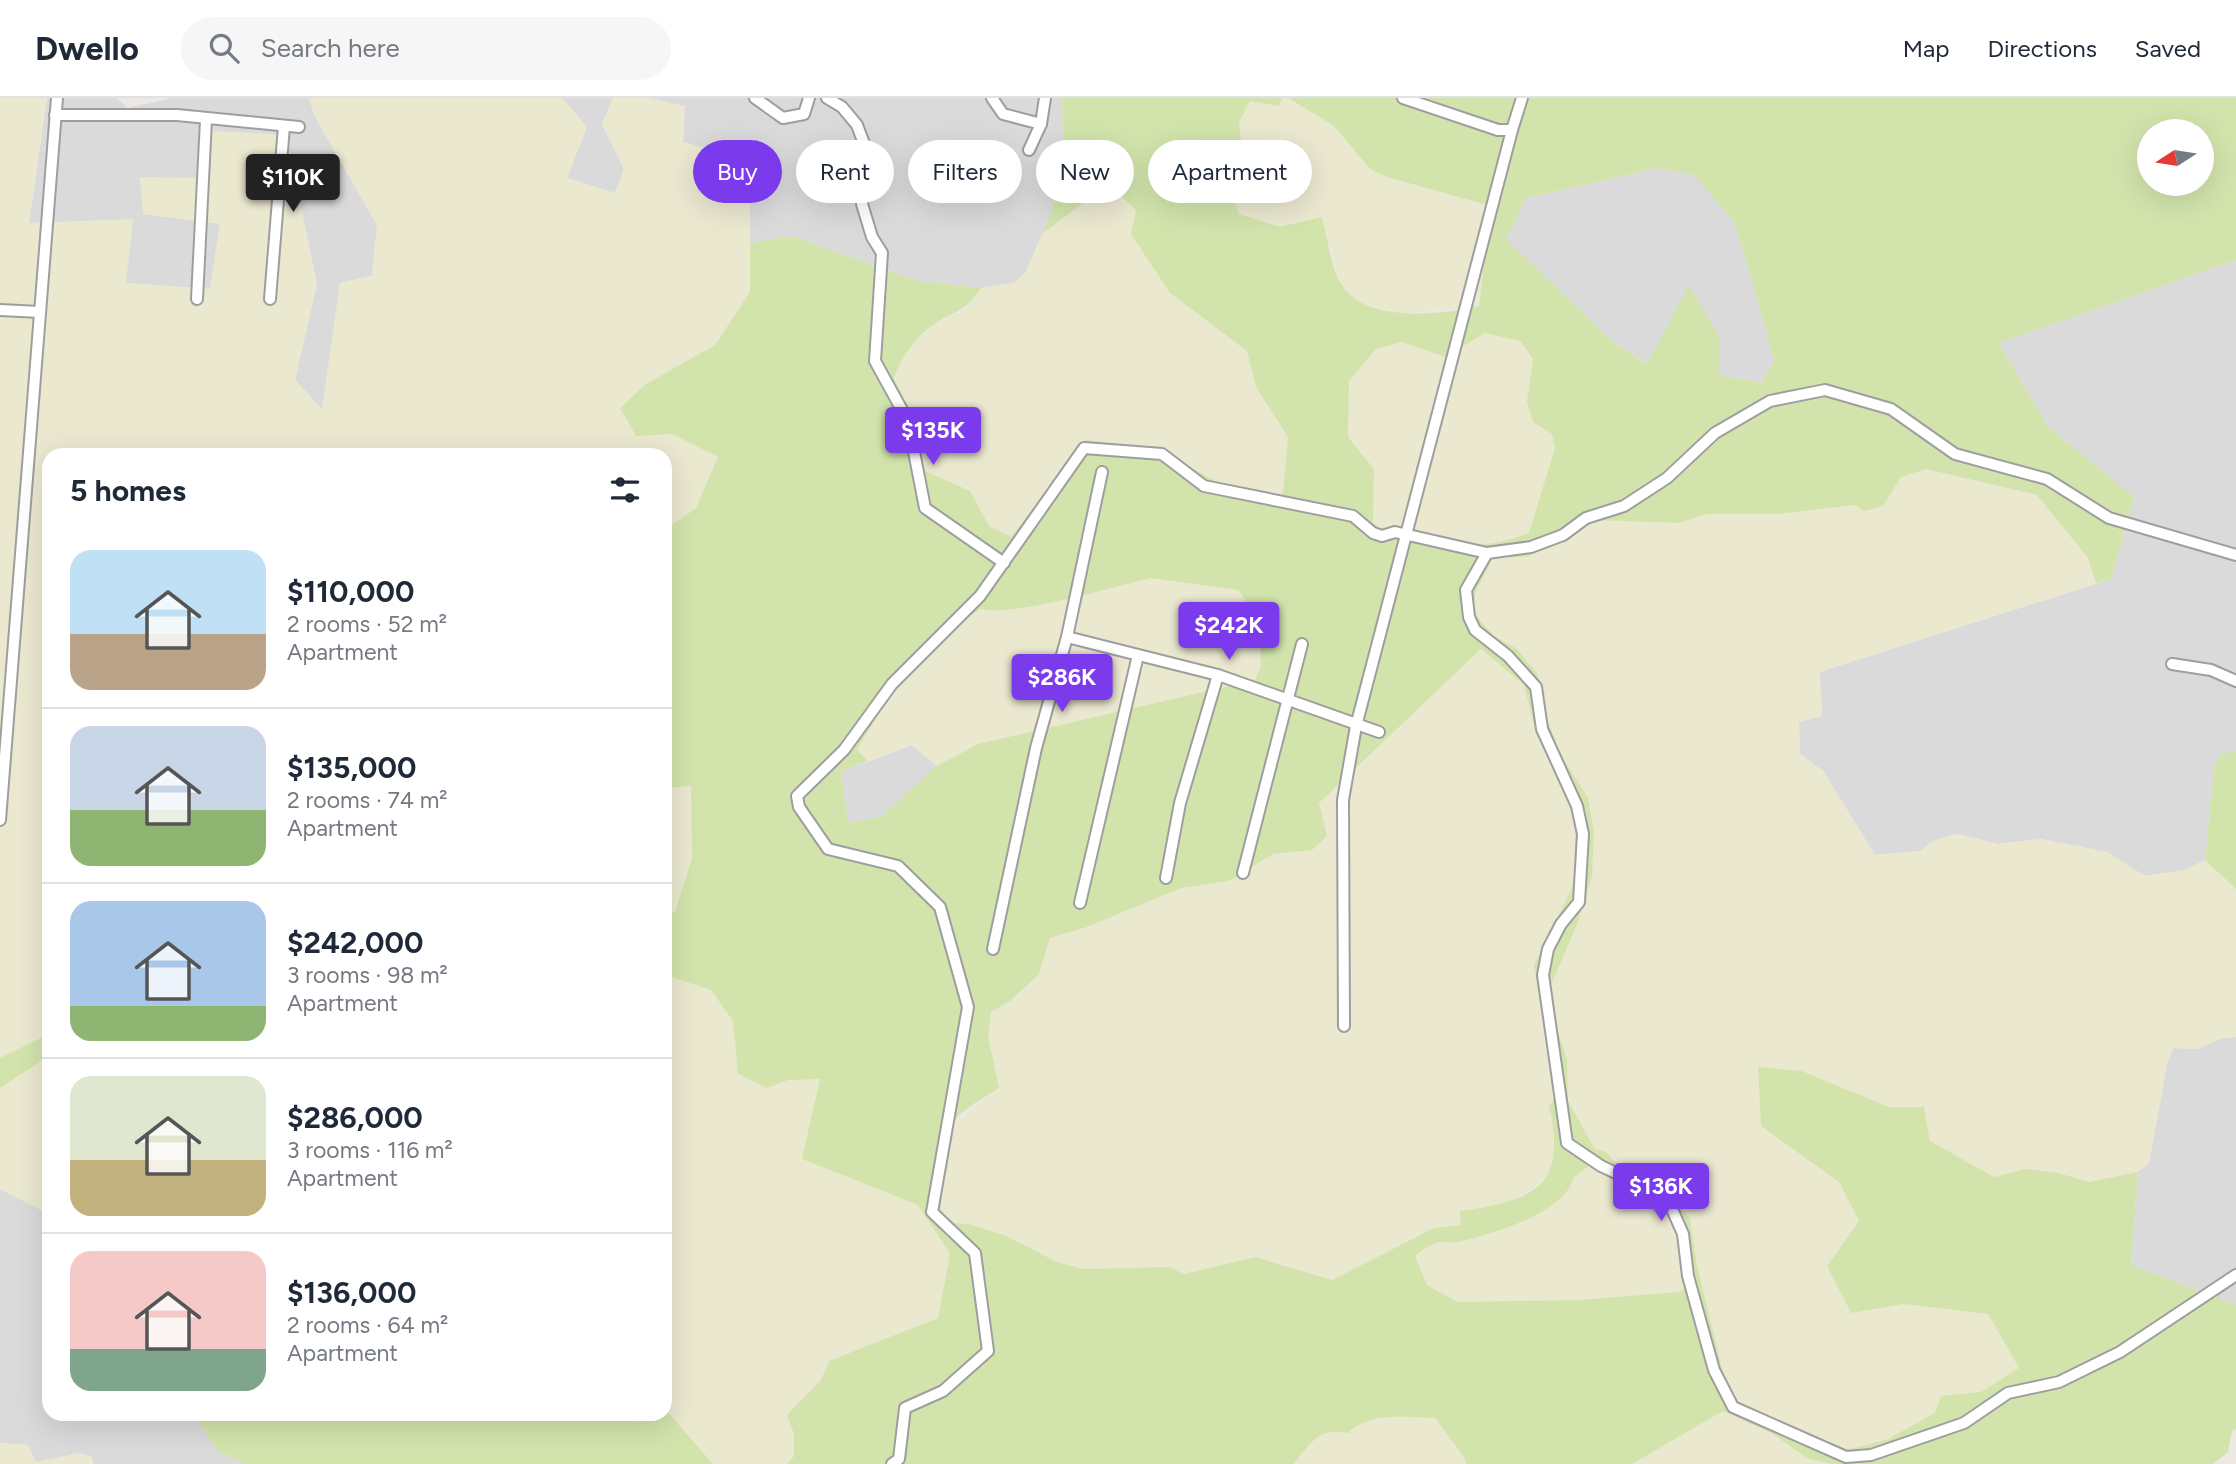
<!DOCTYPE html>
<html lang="en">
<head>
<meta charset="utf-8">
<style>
  body { margin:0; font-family:Figtree,sans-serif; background:#f6f6f7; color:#1f2937; height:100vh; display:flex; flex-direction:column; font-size:26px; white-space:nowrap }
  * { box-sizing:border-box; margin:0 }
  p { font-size:23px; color:#747a83 }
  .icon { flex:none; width:38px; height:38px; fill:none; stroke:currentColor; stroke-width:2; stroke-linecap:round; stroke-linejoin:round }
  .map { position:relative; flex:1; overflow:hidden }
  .panel { position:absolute; left:42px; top:350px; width:630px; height:973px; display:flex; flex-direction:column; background:#fff; border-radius:21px; box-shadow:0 7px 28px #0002 }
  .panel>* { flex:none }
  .guide { position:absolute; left:693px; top:42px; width:665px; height:63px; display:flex; gap:14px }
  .needle { width:46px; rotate:258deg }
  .tools { position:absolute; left:2137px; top:21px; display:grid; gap:14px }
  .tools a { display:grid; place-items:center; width:77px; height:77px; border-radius:50%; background:#fff; box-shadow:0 7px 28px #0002; font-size:35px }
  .price { position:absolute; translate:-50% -60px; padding:0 16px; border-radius:7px; background:#7c3aed; color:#fff; font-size:23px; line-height:46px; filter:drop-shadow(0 2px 4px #0008) }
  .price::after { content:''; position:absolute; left:50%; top:42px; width:21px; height:16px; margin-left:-10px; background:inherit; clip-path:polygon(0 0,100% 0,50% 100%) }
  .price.active { background:#222; color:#fff }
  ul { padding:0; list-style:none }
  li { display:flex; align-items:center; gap:21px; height:175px; padding:0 28px }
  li+li { border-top:2px solid #e0e1e3 }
  li span { display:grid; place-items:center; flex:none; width:196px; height:140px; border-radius:21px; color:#555 }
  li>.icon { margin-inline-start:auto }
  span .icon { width:84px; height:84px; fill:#fffc; stroke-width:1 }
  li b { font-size:30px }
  h2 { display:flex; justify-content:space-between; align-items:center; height:84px; padding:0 28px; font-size:30px }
  .chip { padding:0 24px; border-radius:32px; background:#fff; box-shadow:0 7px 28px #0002; font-size:24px; line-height:63px }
  .chip.active { background:#7c3aed; color:#fff }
  header { display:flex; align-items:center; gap:42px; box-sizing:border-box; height:98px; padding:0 35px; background:#fff; border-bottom:2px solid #e0e1e3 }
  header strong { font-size:33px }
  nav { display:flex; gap:38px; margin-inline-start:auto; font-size:24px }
  .search { width:490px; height:63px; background:#f6f6f7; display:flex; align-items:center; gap:18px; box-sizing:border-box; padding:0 24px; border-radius:38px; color:#747a83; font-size:26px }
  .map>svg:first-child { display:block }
</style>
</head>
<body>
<header>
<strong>Dwello</strong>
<div class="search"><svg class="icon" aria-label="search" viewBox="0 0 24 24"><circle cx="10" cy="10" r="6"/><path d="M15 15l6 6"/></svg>Search here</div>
<nav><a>Map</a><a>Directions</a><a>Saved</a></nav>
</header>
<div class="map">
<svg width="2236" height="1366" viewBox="0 0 2236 1366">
  <rect width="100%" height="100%" fill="#ede8e3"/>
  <g fill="#dbdada">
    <polygon points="47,0 117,0 127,10 173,0 309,0 315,19 377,127 372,178 340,185 323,312 295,282 317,185 199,80 143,116 220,125 210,191 125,185 133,122 29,125"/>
    <polygon points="562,0 613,0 602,26 624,71 615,95 567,80 587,29"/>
    <polygon points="648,0 1061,0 1065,56 1051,115 1026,174 1014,185 981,190 918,183 792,138 750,145 750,89 683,44 685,8"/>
    <polygon points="1657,70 1694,77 1735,125 1774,261 1762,285 1719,277 1719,238 1648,266 1613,244 1506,141 1526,100"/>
    <polygon points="2236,162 2236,653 2221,656 2214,668 2205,762 2185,772 2144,778 2107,754 2041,741 1998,746 1957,736 1932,743 1921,753 1875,757 1823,673 1800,656 1799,624 1822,618 1819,574 2111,481 2134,399 2048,329 1999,245"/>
    <polygon points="912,647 937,668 881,719 848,725 841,674"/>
    <polygon points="2236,939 2236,1207 2131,1167 2138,1074 2149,1065 2167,966 2173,950 2198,951 2223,940"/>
    <polygon points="0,1091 49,1116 49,1316 193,1316 219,1353 246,1366 93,1366 92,1359 79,1355 36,1365 28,1347 0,1345"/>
  </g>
  <g fill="#ebe8d0">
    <polygon points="0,0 47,0 29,125 133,121 126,185 210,191 220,126 143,116 140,79 199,80 213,33 286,37 317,185 295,282 322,311 340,185 372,178 377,127 315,19 309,0 562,0 587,29 567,80 615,95 624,71 602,26 613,0 648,0 685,8 683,44 732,58 750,89 750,194 715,247 646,286 636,338 672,336 719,358 696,410 665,432 665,357 49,357 49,936 0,960"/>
    <polygon points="1282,0 1288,0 1334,28 1351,49 1387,79 1487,107 1490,116 1479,208 1395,216 1363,206 1349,197 1340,184 1322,119 1280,129 1239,117 1231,92 1232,69 1242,51 1239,24 1250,3 1279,8"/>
    <polygon points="1108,86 1136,112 1170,195 1247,252 1256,289 1288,339 1283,394 1280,397 1217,384 1154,349 1085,342 1010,439 989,428 970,394 925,373 894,281 900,262 933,226 967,211 981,190 1014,185 1026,174 1042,136"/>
    <polygon points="1485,235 1520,243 1533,261 1527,303 1533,324 1553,336 1555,350 1529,435 1498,447 1451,444 1403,429 1380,431 1373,424 1374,371 1348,339 1349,283 1376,251 1402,244 1445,259"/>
    <polygon points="1926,371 2037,397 2088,460 2096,485 1820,574 1822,618 1799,624 1800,656 1823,673 1875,757 1921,753 1932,743 1957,736 1998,746 2041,741 2107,754 2145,778 2185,772 2205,762 2236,791 2236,939 2222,940 2198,951 2173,950 2167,966 2149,1065 2138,1074 2089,1084 2058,1075 2026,1071 1994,1079 1930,1043 1923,1009 1889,1009 1802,973 1758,969 1761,1028 1839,1084 1859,1123 1827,1168 1850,1215 1904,1206 1989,1216 2019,1270 1981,1294 1941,1299 1935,1315 1888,1341 1842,1353 1742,1308 1727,1292 1697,1167 1690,1121 1630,1068 1595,1051 1568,1003 1567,961 1555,925 1550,889 1578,824 1592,778 1594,733 1588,700 1559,654 1517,551 1494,538 1474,515 1475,495 1493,460 1528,459 1593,422 1679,425 1706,416 1779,416 1855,407 1883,408 1901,379"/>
    <polygon points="1151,480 1238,492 1259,520 1261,568 1255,582 978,646 937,668 912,647 869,663 857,653 894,591 959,525 981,511 991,514 1018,510"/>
    <polygon points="1481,551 1524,587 1536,635 1575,710 1576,782 1551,832 1541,921 1555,1000 1549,1008 1554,1032 1555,1061 1545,1083 1507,1106 1460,1113 1461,1127 1434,1130 1332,1182 1255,1159 1184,1176 1169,1169 1083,1171 1057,1164 1004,1137 969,1126 950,1125 940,1112 943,1095 942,1078 951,1028 999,990 988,938 991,914 1010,903 1039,876 1050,840 1087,829 1181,790 1229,783 1273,756 1312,752 1327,738 1319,705"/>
    <polygon points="673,687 691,688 692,760 675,814 665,816 665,690"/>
    <polygon points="665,877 711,892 733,923 738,976 767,990 788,982 820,981 803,1061 918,1107 950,1156 938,1220 829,1263 821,1282 787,1317 794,1336 794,1358 787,1366 713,1366 665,1311"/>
    <polygon points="49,958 49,1116 0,1091 0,990"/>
    <polygon points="1589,1068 1629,1090 1655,1099 1675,1126 1687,1189 1679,1194 1578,1202 1458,1204 1427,1187 1414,1158 1435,1144 1457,1145 1493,1132"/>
    <polygon points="1723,1313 1771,1335 1807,1360 1830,1366 1632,1366"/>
    <polygon points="1403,1318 1435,1320 1464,1359 1466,1366 1294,1366 1315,1338 1358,1325"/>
    <polygon points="0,1345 28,1347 36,1364 79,1355 92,1359 93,1366 0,1366"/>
  </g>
  <g fill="#d2e4ac" fill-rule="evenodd">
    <path d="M 1061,0 L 1282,0 L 1279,8 L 1250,3 L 1239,24 L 1242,51 L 1232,69 L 1231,92 L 1239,116 L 1280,129 L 1322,119 C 1328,140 1330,169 1342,187 C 1365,225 1441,217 1479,208 L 1490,116 L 1487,107 L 1387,79 L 1370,71 L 1334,28 L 1288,0 L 2236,0 L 2236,162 L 1999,245 L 2048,329 L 2134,399 L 2111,481 L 2096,485 L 2088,460 L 2037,397 L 1926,371 L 1901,379 L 1883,408 L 1864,413 L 1855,407 L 1779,416 L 1706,416 L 1679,425 L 1593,422 L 1528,459 L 1493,460 L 1475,495 L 1474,515 L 1494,538 L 1517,551 L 1537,575 L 1546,617 L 1559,654 L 1588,700 L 1594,733 L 1592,778 L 1578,824 L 1550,889 L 1555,925 L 1567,961 L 1568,1003 L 1595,1051 L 1606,1054 L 1614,1063 L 1659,1082 L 1690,1121 L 1697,1167 L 1727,1291 L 1742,1308 L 1843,1353 L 1888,1341 L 1935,1315 L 1941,1298 L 1981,1294 L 2019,1270 L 1988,1216 L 1904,1206 L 1851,1215 L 1827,1168 L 1859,1123 L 1839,1084 L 1761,1028 L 1758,969 L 1802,973 L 1889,1009 L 1924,1009 L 1930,1043 L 1994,1079 L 2026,1071 L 2058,1075 L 2089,1084 L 2138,1074 L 2131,1167 L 2236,1207 L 2236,1331 L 2232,1333 L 2228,1354 L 2213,1366 L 1830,1366 L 1807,1360 L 1771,1335 L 1723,1313 L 1632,1366 L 1466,1366 L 1464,1359 L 1435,1320 C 1408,1319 1368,1314 1348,1335 C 1320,1328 1310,1345 1294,1366 L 787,1366 L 794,1358 L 794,1336 L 787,1317 L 821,1282 L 829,1263 L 938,1220 L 950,1156 L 918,1107 L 802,1061 L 820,981 L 788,982 L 767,990 L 738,976 L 733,923 L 711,892 L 665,877 L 665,816 L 675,814 L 692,760 L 691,688 L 665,690 L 665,432 L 696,410 L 718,359 L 672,336 L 636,338 L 620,310 L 646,286 L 715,247 L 750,194 L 750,145 L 792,138 L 918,183 L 981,190 C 961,219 956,210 933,227 C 915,240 900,261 894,281 L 914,319 L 925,373 L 970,393 L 989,428 L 1011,439 L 1085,342 L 1154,349 L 1217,384 L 1280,397 L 1283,394 L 1288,339 L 1256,289 L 1247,253 L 1170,195 L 1131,136 L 1136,112 L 1108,86 L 1042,136 L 1051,115 L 1065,56 ZM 2149,33 L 2202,33 L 2202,86 L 2149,86 ZM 1657,70 L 1694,77 L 1735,125 L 1774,261 L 1762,285 L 1719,277 L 1719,238 L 1689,187 L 1647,266 L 1613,244 L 1506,141 L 1526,100 ZM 1485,235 L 1520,243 L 1533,261 L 1527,303 L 1533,324 L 1552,336 L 1555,350 L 1529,435 C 1503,445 1477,450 1449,444 C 1422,437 1409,428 1380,431 L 1373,424 L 1374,371 L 1348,339 L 1349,283 L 1376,251 L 1402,244 L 1445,259 ZM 1151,480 L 1238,492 L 1259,520 L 1261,568 L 1255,582 L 978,646 L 937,668 L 881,719 L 848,724 L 841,674 L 868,663 L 857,652 L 894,591 L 959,525 L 981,511 C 1008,520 1117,488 1151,480 ZM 1481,551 L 1524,587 L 1536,635 L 1575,710 L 1576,782 L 1534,867 L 1555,1000 L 1549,1008 C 1568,1090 1534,1102 1460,1113 L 1461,1127 L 1434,1130 L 1332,1182 L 1255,1159 L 1184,1176 L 1169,1169 L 1083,1171 L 1057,1164 L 1004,1137 L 969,1126 L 950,1125 L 940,1112 C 945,1088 939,1051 950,1029 C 958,1013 984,1000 999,990 L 988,938 L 991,914 L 1010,903 L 1039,876 L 1050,840 L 1087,829 L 1181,790 L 1229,783 L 1273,756 L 1312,752 L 1327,738 L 1319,705 ZM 1589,1068 L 1629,1090 L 1655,1099 L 1675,1126 L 1687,1189 L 1679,1194 L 1578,1202 L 1458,1204 L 1427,1187 L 1415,1158 C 1420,1154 1426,1149 1433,1146 C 1440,1142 1451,1146 1459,1144 C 1491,1136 1566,1115 1573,1080 Z"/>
    <polygon points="2236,653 2236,791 2205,762 2214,668 2221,656"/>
    <polygon points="49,936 49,958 0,990 0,960"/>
    <polygon points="665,1311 713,1366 246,1366 219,1354 193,1316 665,1316"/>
  </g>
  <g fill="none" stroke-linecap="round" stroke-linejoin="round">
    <defs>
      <g id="street">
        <polyline points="755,0 783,20 804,16 809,0"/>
        <polyline points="827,0 842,9 857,27 866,51 862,106 872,139 882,155 875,263 908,323 925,410 1004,465"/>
        <polyline points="992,0 1003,16 1041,26"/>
        <polyline points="1403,0 1498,32 1512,32 1522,0"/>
        <polyline points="55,17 177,17 299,29"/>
        <polyline points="1029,52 1041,26 1045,0"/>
        <polyline points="197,201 206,22"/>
        <polyline points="270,201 284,28"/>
        <polyline points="0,212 40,214"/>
        <polyline points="1487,455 1466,492 1469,519 1475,532 1508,558 1536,589 1542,631 1577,708 1583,736 1579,804 1561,826 1548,851 1543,877 1567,1045 1601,1068 1652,1092 1672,1111 1683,1136 1688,1178 1714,1272 1733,1309 1846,1359 1871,1357 1964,1325 2008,1295 2059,1284 2120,1254 2236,1177"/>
        <polyline points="1067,539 1218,577 1379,634"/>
        <polyline points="2172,566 2211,572 2236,583"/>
        <polyline points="0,722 57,0"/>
        <polyline points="1243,775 1302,546"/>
        <polyline points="1166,780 1180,705 1218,577"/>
        <polyline points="1080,805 1138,557"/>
        <polyline points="993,851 1036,650 1067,539 1102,374"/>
        <polyline points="1344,928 1343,702 1356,628 1512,32"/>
        <polyline points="892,1366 899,1361 905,1310 943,1293 988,1253 975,1155 932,1114 968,909 940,809 898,768 828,751 799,709 797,698 844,652 892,586 980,498 1084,350 1162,356 1204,388 1353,418 1373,435 1382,438 1395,434 1487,455 1531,449 1563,437 1586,420 1624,408 1667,380 1715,335 1770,303 1825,292 1891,311 1955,356 2047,381 2109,420 2236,457"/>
      </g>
    </defs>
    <use href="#street" stroke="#9e9e9e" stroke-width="14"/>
    <use href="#street" stroke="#fff" stroke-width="10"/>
  </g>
</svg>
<div class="tools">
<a><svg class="needle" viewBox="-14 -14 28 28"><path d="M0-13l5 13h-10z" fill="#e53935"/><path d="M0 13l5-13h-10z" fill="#747a83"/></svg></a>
</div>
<b class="price active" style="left:293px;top:116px">$110K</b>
<b class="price" style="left:933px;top:369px">$135K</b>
<b class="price" style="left:1229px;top:564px">$242K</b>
<b class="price" style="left:1062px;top:616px">$286K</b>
<b class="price" style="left:1661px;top:1125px">$136K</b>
<div class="guide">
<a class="chip active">Buy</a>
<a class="chip">Rent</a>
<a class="chip">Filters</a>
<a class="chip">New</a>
<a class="chip">Apartment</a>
</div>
<section class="panel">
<h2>5 homes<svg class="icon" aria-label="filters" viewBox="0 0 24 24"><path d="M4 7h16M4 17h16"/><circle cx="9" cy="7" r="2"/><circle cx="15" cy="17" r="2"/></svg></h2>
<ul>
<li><span style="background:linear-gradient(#bfe0f5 60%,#b9a48a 0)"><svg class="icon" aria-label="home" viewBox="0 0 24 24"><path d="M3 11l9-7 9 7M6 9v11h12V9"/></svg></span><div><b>$110,000</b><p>2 rooms · 52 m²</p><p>Apartment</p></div></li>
<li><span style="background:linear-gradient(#c9d6e8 60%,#8fb573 0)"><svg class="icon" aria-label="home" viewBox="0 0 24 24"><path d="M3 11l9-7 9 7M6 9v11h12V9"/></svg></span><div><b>$135,000</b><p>2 rooms · 74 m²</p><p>Apartment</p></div></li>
<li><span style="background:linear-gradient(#a9c7e8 75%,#8fb573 0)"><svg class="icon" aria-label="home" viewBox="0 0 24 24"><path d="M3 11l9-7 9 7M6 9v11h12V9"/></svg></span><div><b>$242,000</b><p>3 rooms · 98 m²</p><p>Apartment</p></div></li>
<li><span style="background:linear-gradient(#dfe7d0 60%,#c2b280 0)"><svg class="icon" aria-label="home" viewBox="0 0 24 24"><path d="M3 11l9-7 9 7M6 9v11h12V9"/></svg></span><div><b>$286,000</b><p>3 rooms · 116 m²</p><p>Apartment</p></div></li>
<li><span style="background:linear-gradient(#f6c9c9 70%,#7fa58c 0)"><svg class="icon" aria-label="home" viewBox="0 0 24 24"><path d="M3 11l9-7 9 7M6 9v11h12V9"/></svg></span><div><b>$136,000</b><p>2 rooms · 64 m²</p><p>Apartment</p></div></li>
</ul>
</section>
</div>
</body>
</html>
